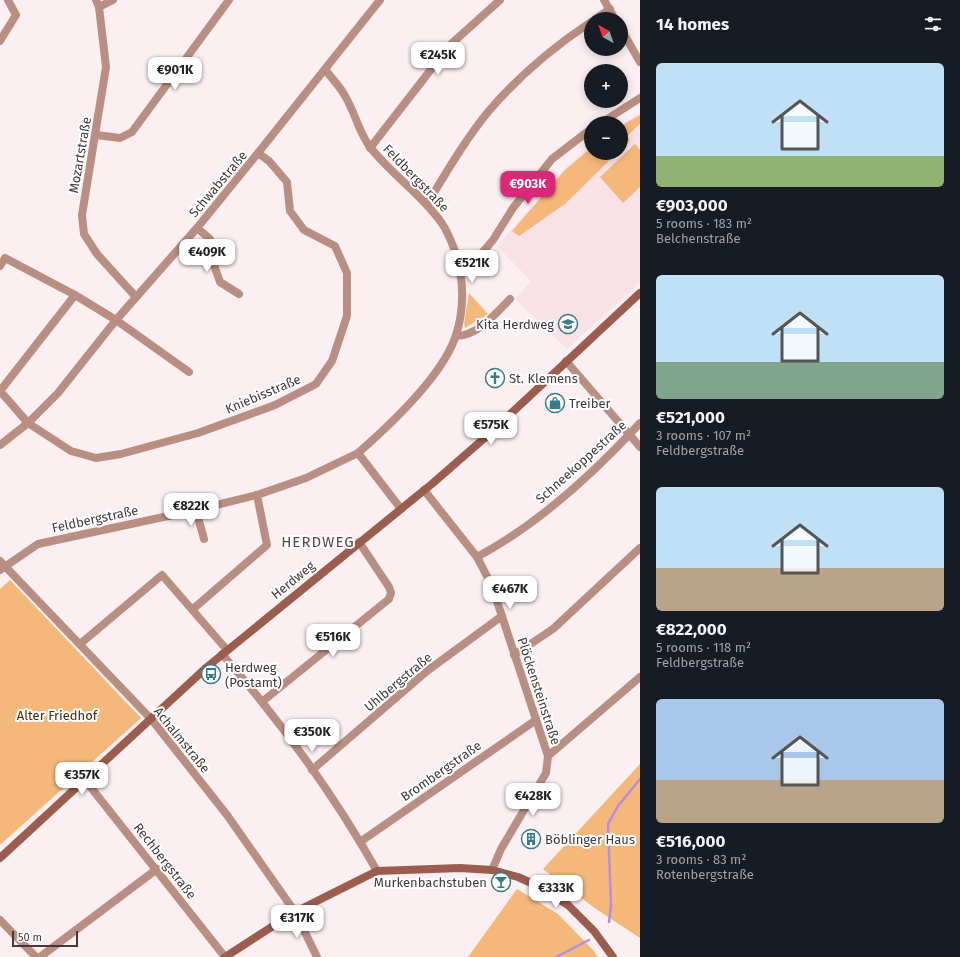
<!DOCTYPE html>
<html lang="en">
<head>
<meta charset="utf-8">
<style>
  body { margin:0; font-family:"Fira Sans",sans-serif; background:#242831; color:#f1f3f6; height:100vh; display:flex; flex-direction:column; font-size:15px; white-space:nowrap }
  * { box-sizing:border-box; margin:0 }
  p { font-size:13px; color:#9ea1a6 }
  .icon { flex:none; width:22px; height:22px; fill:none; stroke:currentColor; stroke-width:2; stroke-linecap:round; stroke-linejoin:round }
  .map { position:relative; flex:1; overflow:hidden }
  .drawer { display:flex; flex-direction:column; background:#171b24; width:320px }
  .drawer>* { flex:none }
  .needle { width:26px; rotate:320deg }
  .buttons { position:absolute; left:584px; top:12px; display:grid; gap:8px }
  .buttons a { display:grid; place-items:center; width:44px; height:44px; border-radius:50%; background:#171b24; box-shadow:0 2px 10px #0003; font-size:20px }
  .scale { position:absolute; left:12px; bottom:10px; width:66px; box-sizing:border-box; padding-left:4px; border:2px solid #44383a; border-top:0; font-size:11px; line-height:14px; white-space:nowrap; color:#44383a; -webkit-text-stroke:3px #fff; paint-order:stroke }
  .price { position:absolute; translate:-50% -34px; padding:0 9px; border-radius:8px; background:#fff; color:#222; font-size:13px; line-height:26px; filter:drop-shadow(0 1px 2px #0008) }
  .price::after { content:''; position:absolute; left:50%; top:24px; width:12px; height:9px; margin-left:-6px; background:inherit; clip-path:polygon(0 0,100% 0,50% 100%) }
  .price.on { background:#db2777; color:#fff }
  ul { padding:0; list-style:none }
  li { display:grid; align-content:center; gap:8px; height:212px; padding:0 16px }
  li span { display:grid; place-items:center; height:124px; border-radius:6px; color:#555 }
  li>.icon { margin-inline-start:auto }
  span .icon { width:72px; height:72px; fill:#fffc; stroke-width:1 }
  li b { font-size:17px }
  h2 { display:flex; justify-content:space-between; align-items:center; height:48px; padding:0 16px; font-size:17px }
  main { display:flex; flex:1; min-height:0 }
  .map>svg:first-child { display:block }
</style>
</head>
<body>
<main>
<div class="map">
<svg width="640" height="957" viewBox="0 0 640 957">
  <rect width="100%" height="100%" fill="#fbeff1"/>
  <polygon fill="#f8e2e6" points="640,113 640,283 567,349 515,299 531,281 497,246 564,169 591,146 591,153 621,153 621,125"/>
  <g fill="#f4b87a">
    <polygon points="640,115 640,124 627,136 630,140 621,149 621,126"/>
    <polygon points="635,144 640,150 640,187 623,203 600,177"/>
    <polygon points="591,148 591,153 617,153 565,204 519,236 512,231 565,170"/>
    <polygon points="469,293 488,314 465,328 464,324"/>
    <polygon points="10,580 141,718 0,845 0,589"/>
    <polygon points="640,764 640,938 596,909 543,869"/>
    <polygon points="517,889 558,914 594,951 598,957 468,957"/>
  </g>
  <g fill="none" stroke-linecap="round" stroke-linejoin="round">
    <g stroke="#b48ee0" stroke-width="2.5">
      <polyline points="609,922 611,905 608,824 618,806 640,779"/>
      <polyline points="556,957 589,940"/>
    </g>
    <g stroke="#ba8f83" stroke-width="8">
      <polyline points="96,0 99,7 106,67 82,215 84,234 97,254 136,297"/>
      <polyline points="604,0 615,19"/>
      <polyline points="99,7 113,0"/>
      <polyline points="595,19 610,9"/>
      <polyline points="621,29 640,62"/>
      <polyline points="0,41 16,15 8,0"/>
      <path d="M 325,69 C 331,78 340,86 345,96 C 355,112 358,131 370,147 C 391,174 421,194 441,222 C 448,232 453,245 457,257 C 464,282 464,311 456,335 C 443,376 390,425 358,453 L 401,509"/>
      <polyline points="601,123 640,98"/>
      <polyline points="96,135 120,138 132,132 229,0"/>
      <polyline points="370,148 450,45 500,0"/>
      <path d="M 427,204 C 446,173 465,140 488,112 C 517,78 553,47 591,22"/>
      <polyline points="197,228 210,239 213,262 220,282 239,294"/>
      <polyline points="0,266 5,258 75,295 116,320 189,372"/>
      <polyline points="461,271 475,261 493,240 513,208 552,159 591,129"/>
      <path d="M 456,336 C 478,336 496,313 510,299"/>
      <polyline points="566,361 640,447"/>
      <polyline points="0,391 28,423 71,451 96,458 121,454 198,433 275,405 316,384 332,361 347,316 347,273 335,246 304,230 290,211 287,182 269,161 258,153"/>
      <polyline points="0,391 75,295"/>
      <polyline points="0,445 28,423 58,393 116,320 197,228 258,153 380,0"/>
      <polyline points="424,490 477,557 492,586 548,756"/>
      <polyline points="196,510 204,539"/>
      <path d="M 477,557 C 539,524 593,474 640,423"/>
      <polyline points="0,561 152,720 227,815 295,912 317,957"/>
      <polyline points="0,570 38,544 196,510 257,495 306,478 358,453"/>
      <polyline points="193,609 267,545 257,495"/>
      <polyline points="80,644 162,575 227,650"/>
      <path d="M 222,654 C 280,721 333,793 377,871"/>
      <polyline points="514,655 553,629 640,548"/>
      <polyline points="263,701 389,599 391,593 389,587 359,542"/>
      <polyline points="312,770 427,671 502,616"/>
      <polyline points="85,780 225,957"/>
      <polyline points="360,842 536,720"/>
      <polyline points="492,870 501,849 546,773 548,756 640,677"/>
      <polyline points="0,920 36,957"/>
      <polyline points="40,957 157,869"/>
    </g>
    <g stroke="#9b5e4e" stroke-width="8">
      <polyline points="0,858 207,667 433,483 488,435 640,293"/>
      <polyline points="225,957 295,912 377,871 460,868 492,870 518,877 538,886 568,905 594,931 613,957"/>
    </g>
  </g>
  <defs>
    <symbol id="school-ring" viewBox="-11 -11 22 22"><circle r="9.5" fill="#fff" stroke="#387c8b" stroke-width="1.5"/><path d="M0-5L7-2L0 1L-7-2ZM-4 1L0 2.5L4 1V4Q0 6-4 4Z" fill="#387c8b"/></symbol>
    <symbol id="church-ring" viewBox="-11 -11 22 22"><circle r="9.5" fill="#fff" stroke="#387c8b" stroke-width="1.5"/><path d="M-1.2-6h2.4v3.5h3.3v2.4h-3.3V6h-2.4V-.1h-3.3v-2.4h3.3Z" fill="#387c8b"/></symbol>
    <symbol id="shop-ring" viewBox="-11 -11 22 22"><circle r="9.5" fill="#fff" stroke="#387c8b" stroke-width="1.5"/><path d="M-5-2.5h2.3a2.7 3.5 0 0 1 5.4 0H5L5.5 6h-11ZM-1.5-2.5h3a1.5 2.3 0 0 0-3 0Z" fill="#387c8b"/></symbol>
    <symbol id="bus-ring" viewBox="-11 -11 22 22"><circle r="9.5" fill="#fff" stroke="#387c8b" stroke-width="1.5"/><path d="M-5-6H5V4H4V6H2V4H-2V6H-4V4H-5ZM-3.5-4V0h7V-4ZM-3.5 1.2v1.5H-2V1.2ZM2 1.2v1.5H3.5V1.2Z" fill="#387c8b"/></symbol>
    <symbol id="building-ring" viewBox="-11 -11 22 22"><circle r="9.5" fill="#fff" stroke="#387c8b" stroke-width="1.5"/><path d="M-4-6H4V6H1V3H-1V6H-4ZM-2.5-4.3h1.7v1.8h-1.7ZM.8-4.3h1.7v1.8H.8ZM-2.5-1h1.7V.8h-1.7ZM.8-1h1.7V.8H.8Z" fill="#387c8b"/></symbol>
    <symbol id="bar-ring" viewBox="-11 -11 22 22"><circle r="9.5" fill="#fff" stroke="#387c8b" stroke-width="1.5"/><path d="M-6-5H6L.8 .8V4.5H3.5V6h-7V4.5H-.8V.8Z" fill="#387c8b"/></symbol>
  </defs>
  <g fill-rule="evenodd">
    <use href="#school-ring" x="557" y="313" width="22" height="22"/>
    <use href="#church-ring" x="484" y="367" width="22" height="22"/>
    <use href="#shop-ring" x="544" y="392" width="22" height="22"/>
    <use href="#bus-ring" x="200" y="663" width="22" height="22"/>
    <use href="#building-ring" x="520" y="828" width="22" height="22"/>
    <use href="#bar-ring" x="490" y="871" width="22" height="22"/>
  </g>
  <g text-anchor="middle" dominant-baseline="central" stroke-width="4" stroke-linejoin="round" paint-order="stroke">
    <g font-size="13" fill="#44383a" stroke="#fff">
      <text transform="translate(80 155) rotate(-80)">Mozartstraße</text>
      <text transform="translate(416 178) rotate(46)">Feldbergstraße</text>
      <text transform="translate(218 184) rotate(-50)">Schwabstraße</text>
      <text transform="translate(263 394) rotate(-23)">Kniebisstraße</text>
      <text transform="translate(581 462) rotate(-42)">Schneekoppestraße</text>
      <text transform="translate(95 519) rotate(-12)">Feldbergstraße</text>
      <text transform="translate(293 580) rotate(-39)">Herdweg</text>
      <text transform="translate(398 682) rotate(-40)">Uhlbergstraße</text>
      <text transform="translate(539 691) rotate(72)">Plöckensteinstraße</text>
      <text transform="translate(182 740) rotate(51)">Achalmstraße</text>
      <text transform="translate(441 771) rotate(-35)">Brombergstraße</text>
      <text transform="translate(165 861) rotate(52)">Rechbergstraße</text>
    </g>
    <g font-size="13" fill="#44383a" stroke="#fff" text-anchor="start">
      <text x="554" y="324" text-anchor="end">Kita Herdweg</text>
      <text x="509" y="378">St. Klemens</text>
      <text x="569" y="403">Treiber</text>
      <text x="225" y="667">Herdweg<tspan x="225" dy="15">(Postamt)</tspan></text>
      <text x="545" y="839">Böblinger Haus</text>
      <text x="487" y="882" text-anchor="end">Murkenbachstuben</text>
    </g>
    <g font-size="13" fill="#472b0a" stroke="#fff">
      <text x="57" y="715">Alter Friedhof</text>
    </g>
    <g font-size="15" letter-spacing="1" fill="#5d464a" stroke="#fff">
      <text x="318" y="542">HERDWEG</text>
    </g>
  </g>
</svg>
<div class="buttons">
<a><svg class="needle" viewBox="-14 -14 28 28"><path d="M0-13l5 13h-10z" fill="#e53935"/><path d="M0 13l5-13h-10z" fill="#9ea1a6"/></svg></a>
<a>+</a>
<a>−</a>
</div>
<div class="scale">50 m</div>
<b class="price" style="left:438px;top:76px">€245K</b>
<b class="price" style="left:175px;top:91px">€901K</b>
<b class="price on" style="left:528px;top:205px">€903K</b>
<b class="price" style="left:207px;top:273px">€409K</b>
<b class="price" style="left:472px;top:284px">€521K</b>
<b class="price" style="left:491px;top:446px">€575K</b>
<b class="price" style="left:191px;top:527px">€822K</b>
<b class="price" style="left:510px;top:610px">€467K</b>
<b class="price" style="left:333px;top:658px">€516K</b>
<b class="price" style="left:312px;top:753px">€350K</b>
<b class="price" style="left:82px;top:796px">€357K</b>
<b class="price" style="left:533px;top:817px">€428K</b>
<b class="price" style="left:556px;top:909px">€333K</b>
<b class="price" style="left:297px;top:939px">€317K</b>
</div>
<section class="drawer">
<h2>14 homes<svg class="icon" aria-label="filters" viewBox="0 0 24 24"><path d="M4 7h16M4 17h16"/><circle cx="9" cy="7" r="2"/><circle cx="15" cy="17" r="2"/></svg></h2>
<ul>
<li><span style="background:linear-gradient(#bfe0f5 75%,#8fb573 0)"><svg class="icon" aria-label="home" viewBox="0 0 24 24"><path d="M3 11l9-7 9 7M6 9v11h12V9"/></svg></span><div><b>€903,000</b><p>5 rooms · 183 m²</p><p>Belchenstraße</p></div></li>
<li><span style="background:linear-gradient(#bfe0f5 70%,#7fa58c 0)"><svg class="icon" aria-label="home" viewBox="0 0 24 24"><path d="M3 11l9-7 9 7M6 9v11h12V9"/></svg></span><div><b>€521,000</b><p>3 rooms · 107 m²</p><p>Feldbergstraße</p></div></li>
<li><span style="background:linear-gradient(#bfe0f5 65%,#b9a48a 0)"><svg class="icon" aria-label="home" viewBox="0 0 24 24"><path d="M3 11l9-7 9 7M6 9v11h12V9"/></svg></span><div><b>€822,000</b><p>5 rooms · 118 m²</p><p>Feldbergstraße</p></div></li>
<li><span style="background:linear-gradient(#a9c7e8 65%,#b9a48a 0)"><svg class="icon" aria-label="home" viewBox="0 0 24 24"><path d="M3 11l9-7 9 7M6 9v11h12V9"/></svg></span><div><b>€516,000</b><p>3 rooms · 83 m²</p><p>Rotenbergstraße</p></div></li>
</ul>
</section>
</main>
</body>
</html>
